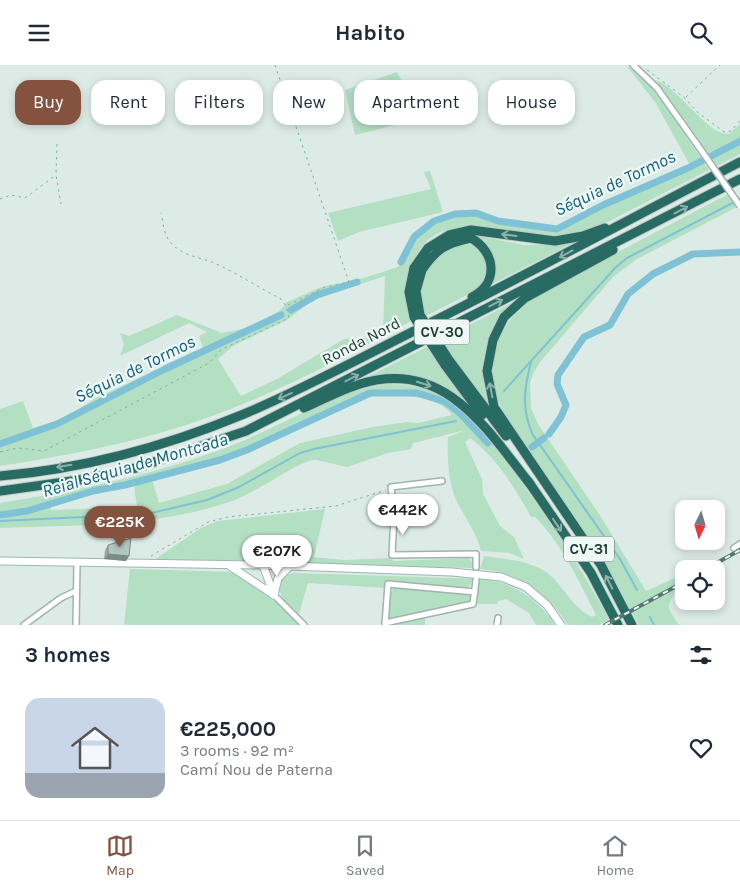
<!DOCTYPE html>
<html lang="en">
<head>
<meta charset="utf-8">
<style>
  body { margin:0; font-family:Karla,sans-serif; background:#f2f2f3; color:#1f2937; height:100vh; display:flex; flex-direction:column; font-size:19px; white-space:nowrap }
  * { box-sizing:border-box; margin:0 }
  p { font-size:16px; color:#747a83 }
  .icon { flex:none; width:28px; height:28px; fill:none; stroke:currentColor; stroke-width:2; stroke-linecap:round; stroke-linejoin:round }
  .map { position:relative; height:560px; overflow:hidden }
  .panel { display:flex; flex-direction:column; background:#fff; flex:1 }
  .panel>* { flex:none }
  .banner { position:absolute; left:15px; top:15px; width:710px; height:45px; display:flex; gap:10px }
  .needle { width:32px; rotate:185deg }
  .fabs { position:absolute; left:675px; top:435px; display:grid; gap:10px }
  .fabs a { display:grid; place-items:center; width:50px; height:50px; border-radius:10px; background:#fff; box-shadow:0 2px 8px #0003; font-size:25px }
  .price { position:absolute; translate:-50% -42px; padding:0 11px; border-radius:18px; background:#fff; color:#222; font-size:16px; line-height:32px; filter:drop-shadow(0 1px 2px #0008) }
  .price::after { content:''; position:absolute; left:50%; top:30px; width:15px; height:11px; margin-left:-8px; background:inherit; clip-path:polygon(0 0,100% 0,50% 100%) }
  .price.active { background:#84523e; color:#fff }
  ul { padding:0; list-style:none }
  li { display:flex; align-items:center; gap:15px; height:125px; padding:0 25px }
  li+li { border-top:1px solid #e0e1e3 }
  li span { display:grid; place-items:center; flex:none; width:140px; height:100px; border-radius:15px; color:#555 }
  li>.icon { margin-inline-start:auto }
  span .icon { width:60px; height:60px; fill:#fffc; stroke-width:1 }
  li b { font-size:21px }
  h2 { display:flex; justify-content:space-between; align-items:center; height:60px; padding:0 25px; font-size:21px }
  .tag { padding:0 18px; border-radius:15px; background:#fff; box-shadow:0 2px 8px #0003; font-size:18px; line-height:45px }
  .tag.active { background:#84523e; color:#fff }
  header { display:flex; justify-content:space-between; align-items:center; height:65px; padding:0 25px; background:#fff; font-size:22px; font-weight:700 }
  .tabs { display:flex; justify-content:space-around; align-items:center; height:70px; border-top:1px solid #e0e1e3; background:#fff; font-size:14px; color:#747a83 }
  .tabs a { display:grid; justify-items:center; gap:2px }
  .tabs .active { color:#84523e }
  .map>svg:first-child { display:block }
</style>
</head>
<body>
<header><svg class="icon" aria-label="menu" viewBox="0 0 24 24"><path d="M4 6h16M4 12h16M4 18h16"/></svg>Habito<svg class="icon" aria-label="search" viewBox="0 0 24 24"><circle cx="10" cy="10" r="6"/><path d="M15 15l6 6"/></svg></header>
<div class="map">
<svg width="740" height="560" viewBox="0 0 740 560">
  <rect width="100%" height="100%" fill="#ddebe6"/>
  <g fill="#b3dfc3" fill-rule="evenodd">
    <path d="M 626,0 L 657,28 L 709,105 L 596,163 C 577,169 560,172 540,171 C 492,168 427,139 410,208 C 406,225 404,239 411,256 C 353,288 294,319 233,343 C 159,373 78,389 0,401 L 0,344 L 23,336 L 33,363 L 62,354 L 96,333 L 203,283 L 199,271 L 207,267 L 189,258 L 120,291 L 124,279 L 120,268 L 129,271 L 177,250 L 222,268 L 246,263 L 280,246 L 287,237 L 321,222 L 364,213 L 398,202 L 414,171 L 434,155 L 465,146 L 477,146 L 492,152 L 558,161 L 613,133 L 690,100 L 655,37 ZM 385,211 L 383,267 L 372,273 L 344,274 L 277,314 L 241,331 L 218,294 L 233,281 L 287,255 L 313,235 Z"/>
    <polygon points="397,7 404,20 396,43 399,59 355,70 345,25"/>
    <path d="M 656,15 C 678,22 709,72 729,69 L 740,59 L 740,89 L 717,101 Z"/>
    <polygon points="430,106 443,147 359,167 338,176 328,148 431,124 424,107"/>
    <path d="M 728,129 L 737,142 L 637,194 L 613,212 L 540,297 L 533,309 L 530,318 L 531,343 L 538,359 L 601,452 L 646,526 L 684,509 L 684,513 L 676,518 C 673,544 660,533 679,560 L 639,560 L 601,490 L 510,361 L 495,329 L 492,297 L 498,276 L 508,257 L 533,232 Z"/>
    <path d="M 474,170 L 524,180 L 571,179 L 492,219 C 499,198 495,181 474,170 Z"/>
    <path d="M 473,180 L 487,195 C 487,207 484,216 477,225 L 426,251 C 411,218 434,177 473,180 Z"/>
    <path d="M 515,236 C 482,267 475,311 494,351 L 441,275 Z"/>
    <path d="M 427,282 L 471,342 C 430,305 404,314 353,319 Z"/>
    <path d="M 386,319 C 407,319 427,322 445,333 C 477,352 497,384 519,414 C 552,459 583,505 609,555 L 599,560 L 568,560 C 547,528 519,507 480,504 L 484,491 C 505,494 535,496 551,511 C 565,524 574,544 592,552 L 596,550 C 579,516 562,479 535,452 L 531,452 C 515,423 497,393 470,373 L 465,377 L 482,414 L 483,429 L 500,461 L 514,472 L 524,494 L 509,488 L 481,486 C 477,468 465,453 457,437 C 448,417 447,393 448,372 L 466,365 L 413,378 L 411,384 L 388,388 L 347,402 L 317,395 L 311,395 C 283,406 256,428 229,437 C 156,462 77,460 0,463 L 0,438 C 80,425 160,409 235,379 C 285,359 333,328 386,319 ZM 373,331 C 398,331 435,328 452,350 L 418,358 L 406,357 L 373,362 L 300,378 L 227,419 L 159,438 L 152,415 L 191,406 L 236,392 ZM 134,420 L 137,442 L 51,445 L 51,442 L 93,429 Z"/>
    <polygon points="325,444 314,492 344,495 390,493 394,496 469,493 475,503 356,501 259,495 154,495 201,463 218,456"/>
    <polygon points="130,504 236,507 268,530 299,560 124,560"/>
    <path d="M 293,508 L 486,514 C 517,520 538,534 555,560 L 536,560 L 529,548 L 506,534 L 498,536 L 497,539 L 477,539 L 479,515 L 473,515 L 468,523 L 392,517 L 386,523 L 308,518 L 299,549 L 284,535 L 278,523 L 284,511 Z"/>
    <polygon points="394,522 469,528 472,531 471,537 388,556 390,530"/>
    <polygon points="425,552 425,560 389,560"/>
  </g>
  <g fill="none" stroke-linecap="round" stroke-linejoin="round">
    <g stroke="#7fc2d6" stroke-width="2">
      <path d="M 531,297 C 524,324 521,344 533,370 L 620,494 L 637,525"/>
      <polyline points="504,326 616,202 627,193 740,134"/>
      <polyline points="0,456 147,449 207,435 239,422 300,388 314,384 456,356"/>
      <polyline points="650,552 654,560"/>
    </g>
    <g stroke="#7fc2d6" stroke-width="7">
      <polyline points="401,197 414,172 434,156 455,149 476,148 498,156 557,164 603,140 688,103 740,76"/>
      <polyline points="291,245 317,230 357,217"/>
      <polyline points="549,369 561,352 566,340 557,319 558,310 584,272 610,260 628,229 653,209 693,189 740,187"/>
      <polyline points="0,379 57,359 165,304 281,250"/>
      <polyline points="532,382 544,373"/>
      <polyline points="0,450 27,446 93,426 125,420 220,395 247,385 370,328 417,328 446,337 461,349 488,378"/>
    </g>
    <defs>
      <g id="street">
        <polyline points="633,0 657,23 701,85"/>
        <polyline points="442,416 391,422 394,451 392,490 476,489 476,502"/>
        <polyline points="734,483 740,479"/>
        <polyline points="274,530 304,560"/>
        <polyline points="385,558 473,539 476,515"/>
        <polyline points="24,560 61,533 76,526"/>
        <polyline points="76,560 77,498"/>
        <polyline points="385,560 388,519 475,527"/>
        <polyline points="497,560 498,553"/>
      </g>
      <g id="secondary">
        <polyline points="0,496 263,500 452,507 501,512 526,522 547,540 561,560"/>
        <polyline points="263,500 273,528"/>
        <polyline points="230,501 274,530"/>
        <polyline points="274,530 278,513 290,501"/>
      </g>
      <g id="highway">
        <polyline points="613,185 525,233 504,252 493,275 487,306 494,342 601,500 632,560"/>
        <polyline points="414,203 428,183 449,170 471,165 555,176 583,171 605,163"/>
        <path d="M 422,205 C 436,184 446,178 471,173 C 496,187 499,218 472,232"/>
        <polyline points="449,295 506,371"/>
        <polyline points="445,300 482,350"/>
        <path d="M 304,343 C 322,335 341,325 360,319 C 444,293 486,363 530,419"/>
        <path d="M 0,411 C 82,404 167,381 244,349 C 299,326 351,298 404,271 C 517,215 628,155 740,97"/>
        <polyline points="528,416 591,508 618,560"/>
        <polyline points="0,426 79,415 136,403 246,366 740,114"/>
      </g>
    </defs>
    <use href="#street" stroke="#a0b3ae" stroke-width="8"/>
    <use href="#secondary" stroke="#9bb8b0" stroke-width="9"/>
    <use href="#highway" stroke="#c0c8c7" stroke-width="11"/>
    <g stroke="#7ab2a5" stroke-width="1" stroke-dasharray="2.5 4" stroke-linecap="butt">
      <polyline points="275,0 349,217 325,222 286,241"/>
      <polyline points="647,5 685,33 696,46 724,67 731,66 740,56"/>
      <polyline points="686,32 720,0"/>
      <polyline points="57,79 56,110 61,139"/>
      <polyline points="0,134 11,130 25,133 56,110"/>
      <path d="M 0,387 L 18,383 L 44,386 L 209,298 L 222,284 L 289,253 L 286,241 L 281,234 C 258,222 235,207 212,197 C 197,192 181,190 170,177 C 164,170 163,157 161,148"/>
      <polyline points="151,491 208,457 228,452 336,441 386,425"/>
    </g>
    <use href="#street" stroke="#fff" stroke-width="5"/>
    <use href="#secondary" stroke="#fff" stroke-width="7"/>
    <use href="#highway" stroke="#276b62" stroke-width="9"/>
    <defs>
      <g id="rail">
        <polyline points="706,504 740,485"/>
        <polyline points="605,560 684,517"/>
      </g>
    </defs>
    <use href="#rail" stroke="#577872" stroke-width="4"/>
    <use href="#rail" stroke="#eef7f3" stroke-width="2" stroke-dasharray="5.5" stroke-linecap="butt"/>
    <defs>
      <polyline id="street-bridge" points="701,85 740,141"/>
      <g id="highway-bridge">
        <polyline points="414,203 409,227 414,252 445,300"/>
        <polyline points="422,205 416,226 420,250 449,295"/>
      </g>
    </defs>
    <use href="#street-bridge" stroke="#a0b3ae" stroke-width="8" stroke-linecap="butt"/>
    <use href="#highway-bridge" stroke="#c0c8c7" stroke-width="11" stroke-linecap="butt"/>
    <use href="#street-bridge" stroke="#fff" stroke-width="5"/>
    <use href="#highway-bridge" stroke="#276b62" stroke-width="9"/>
  </g>
  <polygon fill="#99aaa4" points="108,480 129,491 126,496 104,494 105,485"/>
  <polygon fill="#7d8b86" points="108,489 129,491 126,496 104,494"/>
  <polygon fill="#b2c6bf" stroke="#7d8b86" points="131,473 129,491 108,489 108,480"/>
  <defs><path id="oneway-shaft" d="M-6 0H5M1.5-3L5.5 0L1.5 3" fill="none" stroke-width="1.6" stroke-linecap="round" stroke-linejoin="round" transform="scale(1.25)"/></defs>
  <g stroke="#8ab1aa">
    <use href="#oneway-shaft" transform="translate(681 145) rotate(-28)"/>
    <use href="#oneway-shaft" transform="translate(509 170) rotate(-173)"/>
    <use href="#oneway-shaft" transform="translate(566 189) rotate(152)"/>
    <use href="#oneway-shaft" transform="translate(496 238) rotate(-27)"/>
    <use href="#oneway-shaft" transform="translate(352 313) rotate(-27)"/>
    <use href="#oneway-shaft" transform="translate(424 319) rotate(17)"/>
    <use href="#oneway-shaft" transform="translate(491 325) rotate(-101)"/>
    <use href="#oneway-shaft" transform="translate(285 331) rotate(156)"/>
    <use href="#oneway-shaft" transform="translate(64 401) rotate(171)"/>
    <use href="#oneway-shaft" transform="translate(557 460) rotate(56)"/>
    <use href="#oneway-shaft" transform="translate(609 517) rotate(-117)"/>
  </g>
  <g text-anchor="middle" dominant-baseline="central" stroke-width="4.5" stroke-linejoin="round" paint-order="stroke">
    <g fill="#eef7f3" stroke="#5c746f" stroke-width="1">
      <rect x="414.5" y="254.5" width="55" height="25" rx="4"/>
      <rect x="564" y="471.5" width="50" height="25" rx="4"/>
    </g>
    <g font-size="15" font-weight="bold" fill="#1d3c36">
      <text x="442" y="267">CV-30</text>
      <text x="589" y="484">CV-31</text>
    </g>
    <g font-size="16" fill="#1d3c36" stroke="#eef7f3">
      <text transform="translate(361 276) rotate(-27)">Ronda Nord</text>
    </g>
    <g font-size="18" font-style="italic" fill="#13627d" stroke="#eef7f3">
      <text transform="translate(615 118) rotate(-25)">Séquia de Tormos</text>
      <text transform="translate(135 304) rotate(-26)">Séquia de Tormos</text>
      <text transform="translate(135 400) rotate(-16)">Reial Séquia de Montcada</text>
    </g>
  </g>
</svg>
<div class="fabs">
<a><svg class="needle" viewBox="-14 -14 28 28"><path d="M0-13l5 13h-10z" fill="#e53935"/><path d="M0 13l5-13h-10z" fill="#747a83"/></svg></a>
<a><svg class="icon" aria-label="locate" viewBox="0 0 24 24"><circle cx="12" cy="12" r="6"/><path d="M12 2v4M12 18v4M2 12h4M18 12h4"/></svg></a>
</div>
<b class="price" style="left:403px;top:471px">€442K</b>
<b class="price active" style="left:120px;top:483px">€225K</b>
<b class="price" style="left:277px;top:512px">€207K</b>
<div class="banner">
<a class="tag active">Buy</a>
<a class="tag">Rent</a>
<a class="tag">Filters</a>
<a class="tag">New</a>
<a class="tag">Apartment</a>
<a class="tag">House</a>
</div>
</div>
<section class="panel">
<h2>3 homes<svg class="icon" aria-label="filters" viewBox="0 0 24 24"><path d="M4 7h16M4 17h16"/><circle cx="9" cy="7" r="2"/><circle cx="15" cy="17" r="2"/></svg></h2>
<ul>
<li><span style="background:linear-gradient(#c9d6e8 75%,#9aa5b1 0)"><svg class="icon" aria-label="home" viewBox="0 0 24 24"><path d="M3 11l9-7 9 7M6 9v11h12V9"/></svg></span><div><b>€225,000</b><p>3 rooms · 92 m²</p><p>Camí Nou de Paterna</p></div><svg class="icon" aria-label="heart" viewBox="0 0 24 24"><path d="M12 20l-8-8c-3-5 5-10 8-4 3-6 11-1 8 4z"/></svg></li>
</ul>
</section>
<nav class="tabs">
<a class="active"><svg class="icon" aria-label="map" viewBox="0 0 24 24"><path d="M3 6l6-2 6 2 6-2v14l-6 2-6-2-6 2zM9 4v14M15 6v14"/></svg>Map</a>
<a><svg class="icon" aria-label="saved" viewBox="0 0 24 24"><path d="M7 4h10v16l-5-4-5 4z"/></svg>Saved</a>
<a><svg class="icon" aria-label="home" viewBox="0 0 24 24"><path d="M3 11l9-7 9 7M6 9v11h12V9"/></svg>Home</a>
</nav>
</body>
</html>
